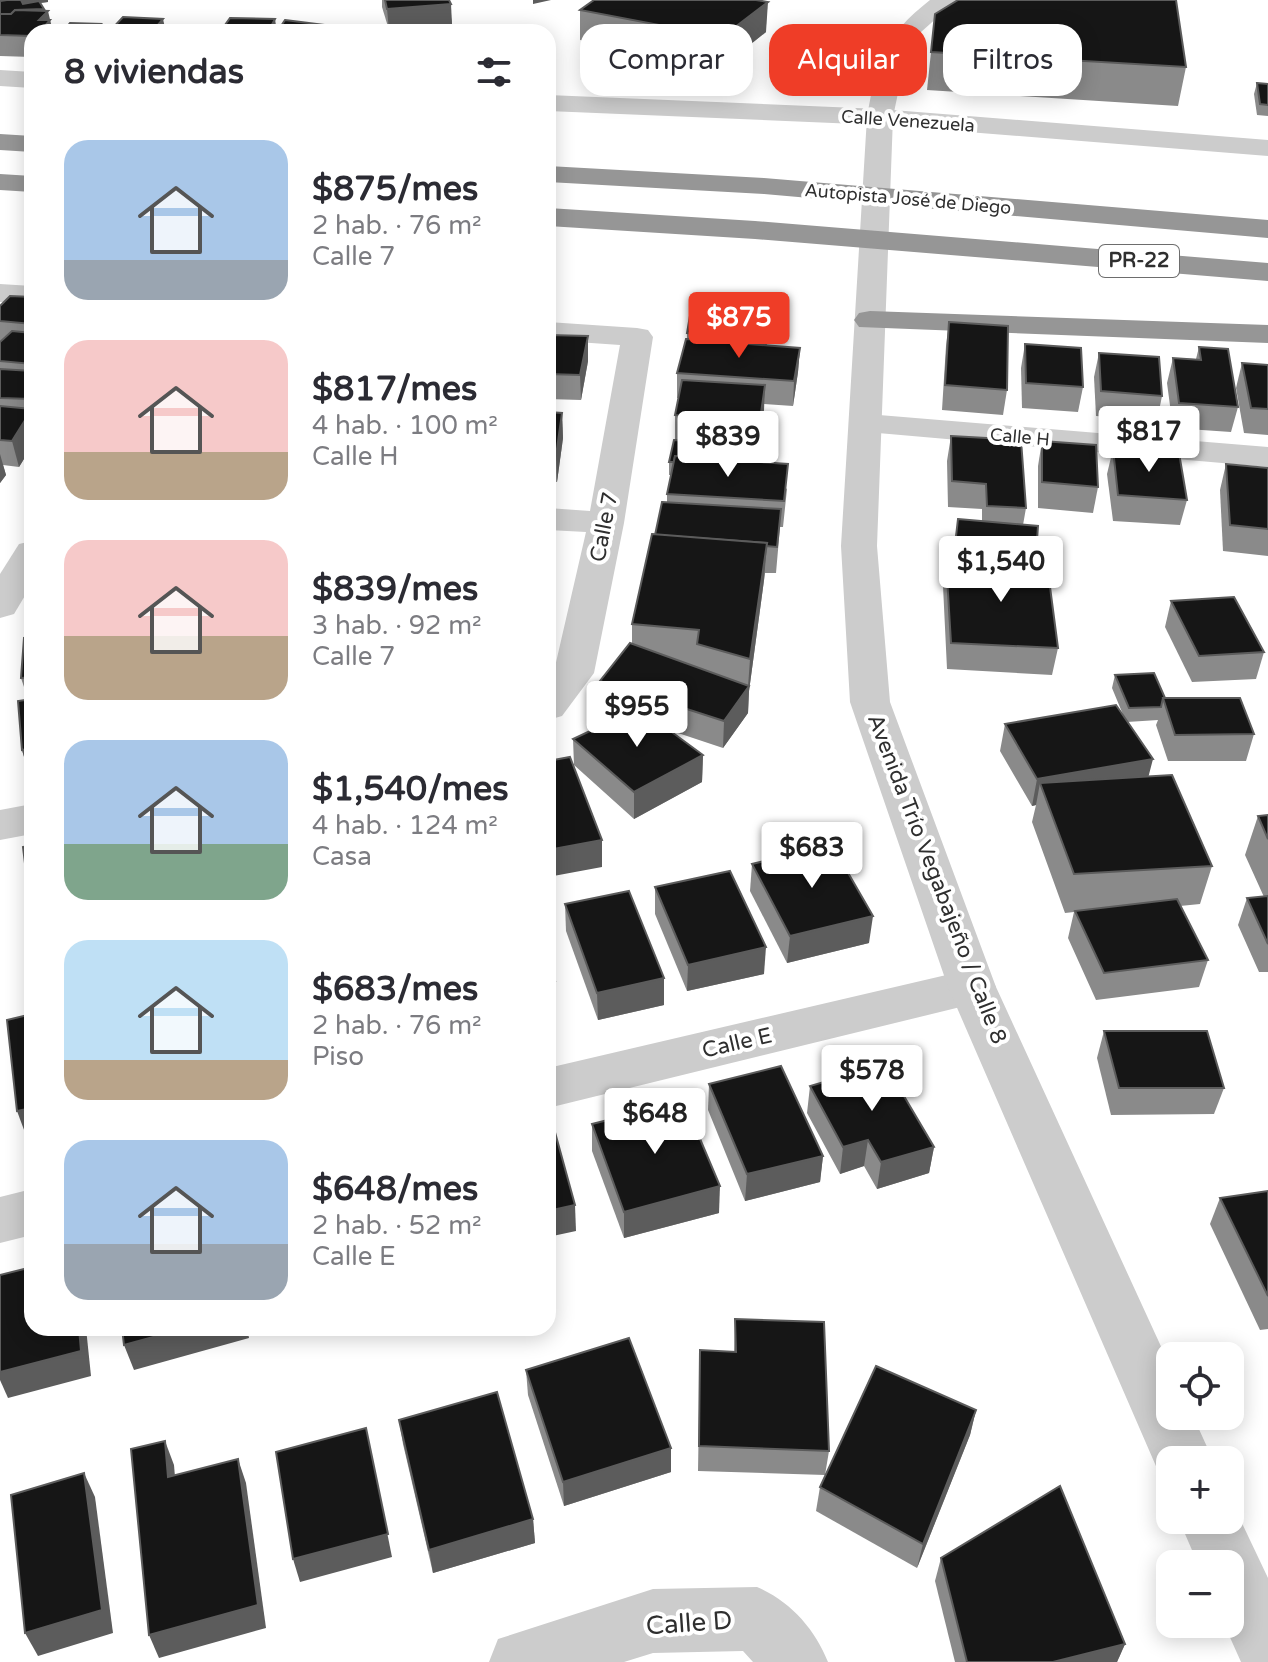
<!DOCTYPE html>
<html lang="es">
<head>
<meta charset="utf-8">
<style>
  body { margin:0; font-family:"Varela Round",sans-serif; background:#f7f7f7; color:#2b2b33; height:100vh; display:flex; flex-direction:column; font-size:30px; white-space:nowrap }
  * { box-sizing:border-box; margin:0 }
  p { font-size:26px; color:#7c7c81 }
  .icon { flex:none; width:44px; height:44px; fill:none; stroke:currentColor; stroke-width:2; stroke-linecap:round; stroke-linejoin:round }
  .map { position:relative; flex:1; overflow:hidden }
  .sheet { position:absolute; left:24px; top:24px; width:532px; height:1312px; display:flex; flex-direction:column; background:#fff; border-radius:24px; box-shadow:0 4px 20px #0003 }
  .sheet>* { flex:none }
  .banner { position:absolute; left:580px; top:24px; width:568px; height:72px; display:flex; gap:16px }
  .controls { position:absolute; left:1156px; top:1342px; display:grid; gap:16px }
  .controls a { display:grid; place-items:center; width:88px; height:88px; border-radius:16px; background:#fff; box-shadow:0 4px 20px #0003; font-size:40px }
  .price { position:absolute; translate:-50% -68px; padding:0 18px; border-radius:8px; background:#fff; color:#222; font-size:26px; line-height:52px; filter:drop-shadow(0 2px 4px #0008) }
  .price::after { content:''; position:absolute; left:50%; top:48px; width:24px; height:18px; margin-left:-12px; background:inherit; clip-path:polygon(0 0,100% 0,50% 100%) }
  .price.active { background:#ef3d27; color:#fff }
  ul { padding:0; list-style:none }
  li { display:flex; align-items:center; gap:24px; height:200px; padding:0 40px }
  li span { display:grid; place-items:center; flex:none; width:224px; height:160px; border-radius:24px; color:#555 }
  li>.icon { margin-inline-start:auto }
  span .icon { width:96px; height:96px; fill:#fffc; stroke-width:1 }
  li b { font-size:34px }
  h2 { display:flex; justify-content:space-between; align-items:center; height:96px; padding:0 40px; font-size:34px }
  .chip { padding:0 28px; border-radius:24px; background:#fff; box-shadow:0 4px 20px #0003; font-size:28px; line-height:72px }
  .chip.active { background:#ef3d27; color:#fff }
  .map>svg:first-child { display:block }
</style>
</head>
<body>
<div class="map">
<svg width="1268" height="1662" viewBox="0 0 1268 1662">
  <rect width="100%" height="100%" fill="#fff"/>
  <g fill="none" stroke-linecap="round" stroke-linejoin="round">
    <g fill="#ccc" fill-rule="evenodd">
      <polygon points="0,70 32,72 32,88 0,86"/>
      <polygon points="548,95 880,109 1268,140 1268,156 880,125 548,111"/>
      <polygon points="0,284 32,286 32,304 0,302"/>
      <polygon points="548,322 637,328 648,330 653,337 624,523 594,673 562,716 548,720 548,679 554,671 586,532 548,530 548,508 590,511 620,345 548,340"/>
      <polygon points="867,414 1268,447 1268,467 855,431 850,424 855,417"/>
      <polygon points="32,541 32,584 14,614 0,618 0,574 19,544"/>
      <polygon points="32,804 32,834 0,840 0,810"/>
      <polygon points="972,969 989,974 996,987 989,1000 548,1108 548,1068"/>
      <polygon points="32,1189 32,1235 0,1243 0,1197"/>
      <path d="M 757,1587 C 790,1601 815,1629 828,1662 L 753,1662 L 743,1651 L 653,1653 L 624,1662 L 489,1662 L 498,1639 L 653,1589 Z"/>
    </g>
    <g fill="#ccc" fill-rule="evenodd">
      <path d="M 930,0 L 957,0 L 921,32 L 907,50 L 893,117 L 877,546 L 890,702 L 996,987 L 1170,1366 L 1170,1416 L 1193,1416 L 1213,1460 L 1170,1460 L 1170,1483 L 1162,1480 L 948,987 L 850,702 L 841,546 L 867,117 C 877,61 884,36 930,0 Z"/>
      <polygon points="1230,1498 1268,1578 1268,1662 1241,1662 1224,1624 1230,1624 1230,1564 1198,1564 1179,1520 1230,1520"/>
    </g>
    <g fill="#969696" fill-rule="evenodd">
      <polygon points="0,134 32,136 32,152 0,150"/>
      <polygon points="548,166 764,178 1268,220 1268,238 764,194 548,182"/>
      <polygon points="0,174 32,176 32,192 0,190"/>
      <polygon points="548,208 755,221 1268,263 1268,281 755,239 548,226"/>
      <polygon points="870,311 1268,325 1268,343 859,327 854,320 859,313"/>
    </g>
  </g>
  <g fill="#8a8a8a">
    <polygon points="0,0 48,2 40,3 32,32 32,57 0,56"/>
    <polygon points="382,0 449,0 452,24 389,30 382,7"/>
    <polygon points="580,10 766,32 721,68 580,40"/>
    <polygon points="935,14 1186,67 1178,106 927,90"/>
    <polygon points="1257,83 1268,84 1268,116 1257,115 1254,94"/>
    <polygon points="32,297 32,446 19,467 3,465 6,475 0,483 0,306"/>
    <polygon points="770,308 767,345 800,348 798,372 793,406 764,404 759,445 675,440 675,415 679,398 677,398 677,373 687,339 687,333"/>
    <polygon points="949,322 1007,390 1003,415 942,410 946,346"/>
    <polygon points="548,335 588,361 581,400 548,399"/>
    <polygon points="1025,344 1083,387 1078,412 1022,408 1021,368"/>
    <polygon points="1199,347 1238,407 1231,432 1173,428 1167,383 1173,358 1196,359"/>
    <polygon points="1099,353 1162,396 1157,421 1096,416 1094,377"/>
    <polygon points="1242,363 1268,365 1268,435 1244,433 1236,388"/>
    <polygon points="548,412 562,413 563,438 557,482 548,481"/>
    <polygon points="951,436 1026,508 1023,525 1036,554 1034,564 1058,648 1052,675 947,669 943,586 946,560 952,560 958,519 982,521 982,509 948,507 947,461"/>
    <polygon points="1042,441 1098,487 1093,513 1038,508 1038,466"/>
    <polygon points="1113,449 1187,500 1180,525 1113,521 1107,474"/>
    <polygon points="720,454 752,461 787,489 783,527 780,527 776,573 765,573 749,691 748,713 723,748 669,730 703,755 702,782 634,819 574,765 573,739 623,715 600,708 600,681 632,643 632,624 655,535 667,502 667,494 671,475 669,475 669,462"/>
    <polygon points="1226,464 1268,468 1268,556 1223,551 1220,490"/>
    <polygon points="1171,601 1264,652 1256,679 1192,682 1165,627"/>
    <polygon points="32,637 32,777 30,777 22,750 28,699 21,678"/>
    <polygon points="1115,675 1165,698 1254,734 1246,761 1168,761 1156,725 1158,720 1127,722 1148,776 1212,866 1200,904 1180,906 1208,960 1199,987 1096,1000 1068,938 1074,912 1065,913 1032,822 1036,805 1032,806 1000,751 1005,724 1124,717 1112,688"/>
    <polygon points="1268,815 1268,972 1259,972 1238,925 1247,898 1264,897 1245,855 1258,816"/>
    <polygon points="752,864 869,943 787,963 750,891"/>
    <polygon points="655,887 764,974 687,991 655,914"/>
    <polygon points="565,904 664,1005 598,1020 566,931"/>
    <polygon points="1104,1031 1224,1088 1214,1114 1111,1115 1097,1058"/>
    <polygon points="709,1084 823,1156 820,1182 745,1201 708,1110"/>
    <polygon points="810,1086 934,1147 929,1173 877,1189 864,1166 840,1174 807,1113"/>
    <polygon points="592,1124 719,1213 624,1238 592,1151"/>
    <polygon points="1268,1191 1268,1329 1260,1330 1210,1224 1220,1198"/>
    <polygon points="735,1319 829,1451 825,1475 698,1471 700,1350 734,1352"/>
    <polygon points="526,1370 671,1448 671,1472 564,1506 528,1395"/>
    <polygon points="976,1410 970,1435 917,1568 816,1511 820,1487"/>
    <polygon points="399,1420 533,1519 535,1543 433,1573 403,1444"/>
    <polygon points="941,1558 1125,1644 1117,1662 955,1662 935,1581"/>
  </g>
  <g fill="#5c5c5c">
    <polygon points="0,0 48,0 48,2 0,8"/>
    <polygon points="533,0 551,0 533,4"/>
    <polygon points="768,2 766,32 721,68 722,37"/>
    <polygon points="451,4 452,24 389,30 387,9"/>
    <polygon points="44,9 45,14 48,11 53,32 40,32 39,21"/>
    <polygon points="163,19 166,32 152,32"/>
    <polygon points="275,19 277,32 268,32"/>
    <polygon points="770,308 768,332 764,362 766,337"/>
    <polygon points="588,336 588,361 581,400 580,375"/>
    <polygon points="800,348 798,372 793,406 794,381"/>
    <polygon points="765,385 764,410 759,445 760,420"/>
    <polygon points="32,410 32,446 19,467 12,441"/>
    <polygon points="562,413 563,438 557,482 556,456"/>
    <polygon points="0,454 6,475 0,483"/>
    <polygon points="767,543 764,580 749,691 748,713 723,748 724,721 748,687 750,659"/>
    <polygon points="32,748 32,777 30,777 22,750"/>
    <polygon points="703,755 702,782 634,819 634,792"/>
    <polygon points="1153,759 1146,786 1040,783 1036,805 1032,806 1037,779"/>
    <polygon points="602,840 602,867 548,877 548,850"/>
    <polygon points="873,916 869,943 787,963 790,936"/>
    <polygon points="766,947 764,974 687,991 688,965"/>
    <polygon points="664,978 664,1005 598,1020 597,993"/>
    <polygon points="555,981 556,1008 548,1010 548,982"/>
    <polygon points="32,1108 32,1137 27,1138 17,1111"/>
    <polygon points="868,1140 864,1166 840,1174 843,1147"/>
    <polygon points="934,1147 929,1173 877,1189 881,1162"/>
    <polygon points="823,1156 820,1182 745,1201 747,1174"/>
    <polygon points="720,1186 719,1213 624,1238 624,1212"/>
    <polygon points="575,1205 576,1231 548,1237 548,1211"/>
    <polygon points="79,1328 86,1328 91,1376 8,1398 0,1380 0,1372"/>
    <polygon points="186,1328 247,1328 249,1338 134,1370 124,1345"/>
    <polygon points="259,1328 278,1328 260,1332"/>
    <polygon points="976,1410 970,1435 917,1568 923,1544"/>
    <polygon points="366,1428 392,1557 300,1582 293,1559"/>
    <polygon points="165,1441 174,1465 177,1501 168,1477"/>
    <polygon points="671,1448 671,1472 564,1506 563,1482"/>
    <polygon points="238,1459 246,1483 266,1628 159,1658 149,1635"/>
    <polygon points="84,1473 95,1497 113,1633 38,1656 25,1633"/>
    <polygon points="533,1519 535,1543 433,1573 429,1550"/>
    <polygon points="1125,1644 1117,1662 1053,1662"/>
  </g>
  <g fill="#161616" stroke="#5c5c5c" stroke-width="2">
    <polygon points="7,0 21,0 23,4 39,1 44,9 15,10 11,14 0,14 0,1"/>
    <polygon points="385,0 449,0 451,4 387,9"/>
    <polygon points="594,0 756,0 768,2 722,37 580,10"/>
    <polygon points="958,0 1176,0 1186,67 931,52 935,14"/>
    <polygon points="15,10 48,11 39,20 50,20 40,32 32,32 32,36 0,35 0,14 11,14"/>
    <polygon points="123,17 163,19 152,32 109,32"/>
    <polygon points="230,18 275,19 268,32 220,32"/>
    <polygon points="285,20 333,26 329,32 277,32"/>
    <polygon points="70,23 101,24 95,32 106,31 105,32 63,32"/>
    <polygon points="179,28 216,30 215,32 176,32"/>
    <polygon points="1257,83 1268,84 1268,105 1260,104"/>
    <polygon points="10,296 32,297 32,324 0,321 0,306"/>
    <polygon points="692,304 770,308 766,337 687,333"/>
    <polygon points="949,322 1008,326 1007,390 945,385"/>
    <polygon points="12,331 32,333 32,364 0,361 0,342"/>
    <polygon points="548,335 588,336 580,375 548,374"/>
    <polygon points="686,339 800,348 794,381 677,373"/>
    <polygon points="1025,344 1081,348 1083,387 1026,383"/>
    <polygon points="1199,347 1228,349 1238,407 1179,403 1173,358 1201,360"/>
    <polygon points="1099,353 1159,357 1162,396 1101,391"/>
    <polygon points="1242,363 1268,365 1268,409 1251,408"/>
    <polygon points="0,369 32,371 32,399 0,398"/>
    <polygon points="682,380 765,385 760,420 675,415"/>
    <polygon points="0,406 32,409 12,441 0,440"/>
    <polygon points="548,412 562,413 556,456 548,456"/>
    <polygon points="951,436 1021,440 1026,508 987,506 986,484 952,481"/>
    <polygon points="674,440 721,443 719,454 752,457 752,461 675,456 674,462 669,462"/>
    <polygon points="1042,441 1096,445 1098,487 1042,482"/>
    <polygon points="1113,449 1179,453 1187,500 1118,495"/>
    <polygon points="675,456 788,464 784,501 667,494"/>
    <polygon points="1226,464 1268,468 1268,529 1230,525"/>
    <polygon points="662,502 781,509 777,547 766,546 767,543 655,535"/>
    <polygon points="958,519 1038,526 1036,554 955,545"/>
    <polygon points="652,534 767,543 750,659 697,644 699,630 632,624"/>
    <polygon points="946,560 1047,564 1058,648 951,643"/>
    <polygon points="1234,597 1264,652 1199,656 1171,601"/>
    <polygon points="32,637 32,677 21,678 24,638"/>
    <polygon points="630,643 749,686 724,721 600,681"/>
    <polygon points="1154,673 1165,698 1163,698 1161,707 1129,708 1115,675"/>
    <polygon points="1163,698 1240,698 1254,734 1175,735"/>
    <polygon points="32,699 32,748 22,750 18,701"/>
    <polygon points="1116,705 1153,759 1037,779 1005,724"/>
    <polygon points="639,708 703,755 634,792 573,739"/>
    <polygon points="570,757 602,840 548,850 548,761"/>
    <polygon points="1172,775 1212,866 1074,874 1040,783"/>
    <polygon points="1268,815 1268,839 1258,816"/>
    <polygon points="32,845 32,921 23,847"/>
    <polygon points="832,845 873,916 790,936 752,864"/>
    <polygon points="730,871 766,947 688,965 655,887"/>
    <polygon points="629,891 664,978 597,993 565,904"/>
    <polygon points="1268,896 1268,944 1247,898"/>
    <polygon points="1177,899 1208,960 1104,973 1075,911"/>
    <polygon points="548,962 555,981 548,982"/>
    <polygon points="32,1014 32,1108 17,1111 7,1020"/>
    <polygon points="1104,1031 1207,1031 1224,1088 1119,1088"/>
    <polygon points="885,1064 934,1147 881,1162 868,1140 843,1147 810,1086"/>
    <polygon points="781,1066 823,1156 747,1174 709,1084"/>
    <polygon points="684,1101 720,1186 624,1212 592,1124"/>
    <polygon points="553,1125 575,1205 548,1211 548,1126"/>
    <polygon points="1268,1191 1268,1296 1220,1198"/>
    <polygon points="32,1267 32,1328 79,1328 81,1351 0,1372 0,1275"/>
    <polygon points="735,1319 824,1322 829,1451 699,1446 700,1350 736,1352"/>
    <polygon points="122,1328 186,1328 124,1345"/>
    <polygon points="629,1338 671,1448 563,1482 526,1370"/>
    <polygon points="876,1366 976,1410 923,1544 820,1487"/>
    <polygon points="497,1392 533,1519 429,1550 399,1420"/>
    <polygon points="366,1428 388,1534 293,1559 276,1452"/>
    <polygon points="165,1441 168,1477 238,1459 258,1605 149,1635 131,1449"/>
    <polygon points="84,1473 102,1610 25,1633 11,1495"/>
    <polygon points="1060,1486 1125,1644 1053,1662 967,1662 941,1558"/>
  </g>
  <g text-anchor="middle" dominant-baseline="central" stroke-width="8" stroke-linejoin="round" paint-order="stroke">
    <g font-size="18" fill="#2f2f2f" stroke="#fff">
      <text transform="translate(908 121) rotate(4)">Calle Venezuela</text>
      <text transform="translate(908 199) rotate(5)">Autopista José de Diego</text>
      <text transform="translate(1020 437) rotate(5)">Calle H</text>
    </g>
    <rect fill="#fff" stroke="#6d6d6d" stroke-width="2" x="1099" y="245" width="80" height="32" rx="6"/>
    <g font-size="20" font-weight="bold" fill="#2f2f2f">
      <text x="1139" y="261">PR-22</text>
    </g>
    <g font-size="22" fill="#2f2f2f" stroke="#fff">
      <text transform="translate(604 527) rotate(-79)">Calle 7</text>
      <text transform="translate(937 879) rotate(69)">Avenida Trío Vegabajeño / Calle 8</text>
      <text transform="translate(737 1043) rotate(-13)">Calle E</text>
    </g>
    <g font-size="26" fill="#2f2f2f" stroke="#fff">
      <text transform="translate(689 1623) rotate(-4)">Calle D</text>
    </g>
  </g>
</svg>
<div class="controls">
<a><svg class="icon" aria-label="locate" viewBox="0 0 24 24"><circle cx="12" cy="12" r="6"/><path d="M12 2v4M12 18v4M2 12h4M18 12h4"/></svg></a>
<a>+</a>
<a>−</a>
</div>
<b class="price active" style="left:739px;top:360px">$875</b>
<b class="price" style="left:1149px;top:474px">$817</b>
<b class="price" style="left:728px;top:479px">$839</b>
<b class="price" style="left:1001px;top:604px">$1,540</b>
<b class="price" style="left:637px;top:749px">$955</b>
<b class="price" style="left:812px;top:890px">$683</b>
<b class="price" style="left:872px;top:1113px">$578</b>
<b class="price" style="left:655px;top:1156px">$648</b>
<div class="banner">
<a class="chip">Comprar</a>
<a class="chip active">Alquilar</a>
<a class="chip">Filtros</a>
</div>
<section class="sheet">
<h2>8 viviendas<svg class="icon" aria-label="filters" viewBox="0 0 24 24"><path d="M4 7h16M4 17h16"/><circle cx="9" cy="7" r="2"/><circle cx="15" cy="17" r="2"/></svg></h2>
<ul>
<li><span style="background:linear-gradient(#a9c7e8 75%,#9aa5b1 0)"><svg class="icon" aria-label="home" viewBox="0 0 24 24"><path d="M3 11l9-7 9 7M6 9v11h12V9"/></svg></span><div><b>$875/mes</b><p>2 hab. · 76 m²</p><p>Calle 7</p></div></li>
<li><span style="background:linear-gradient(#f6c9c9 70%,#b9a48a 0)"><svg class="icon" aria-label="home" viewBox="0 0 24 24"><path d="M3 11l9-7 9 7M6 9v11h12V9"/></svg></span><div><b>$817/mes</b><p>4 hab. · 100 m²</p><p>Calle H</p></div></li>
<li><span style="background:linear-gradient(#f6c9c9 60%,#b9a48a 0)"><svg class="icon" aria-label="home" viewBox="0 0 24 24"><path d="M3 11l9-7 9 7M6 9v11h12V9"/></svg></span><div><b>$839/mes</b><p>3 hab. · 92 m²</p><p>Calle 7</p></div></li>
<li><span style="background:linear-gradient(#a9c7e8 65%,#7fa58c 0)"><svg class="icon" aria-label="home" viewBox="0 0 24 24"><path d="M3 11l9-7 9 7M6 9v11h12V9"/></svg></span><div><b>$1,540/mes</b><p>4 hab. · 124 m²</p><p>Casa</p></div></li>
<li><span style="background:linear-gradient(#bfe0f5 75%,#b9a48a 0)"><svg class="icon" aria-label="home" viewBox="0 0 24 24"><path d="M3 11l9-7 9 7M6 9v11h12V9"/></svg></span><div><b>$683/mes</b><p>2 hab. · 76 m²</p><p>Piso</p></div></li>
<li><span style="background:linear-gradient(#a9c7e8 65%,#9aa5b1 0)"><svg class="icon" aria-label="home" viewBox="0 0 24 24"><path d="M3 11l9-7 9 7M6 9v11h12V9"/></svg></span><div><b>$648/mes</b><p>2 hab. · 52 m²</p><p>Calle E</p></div></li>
</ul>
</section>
</div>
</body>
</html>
